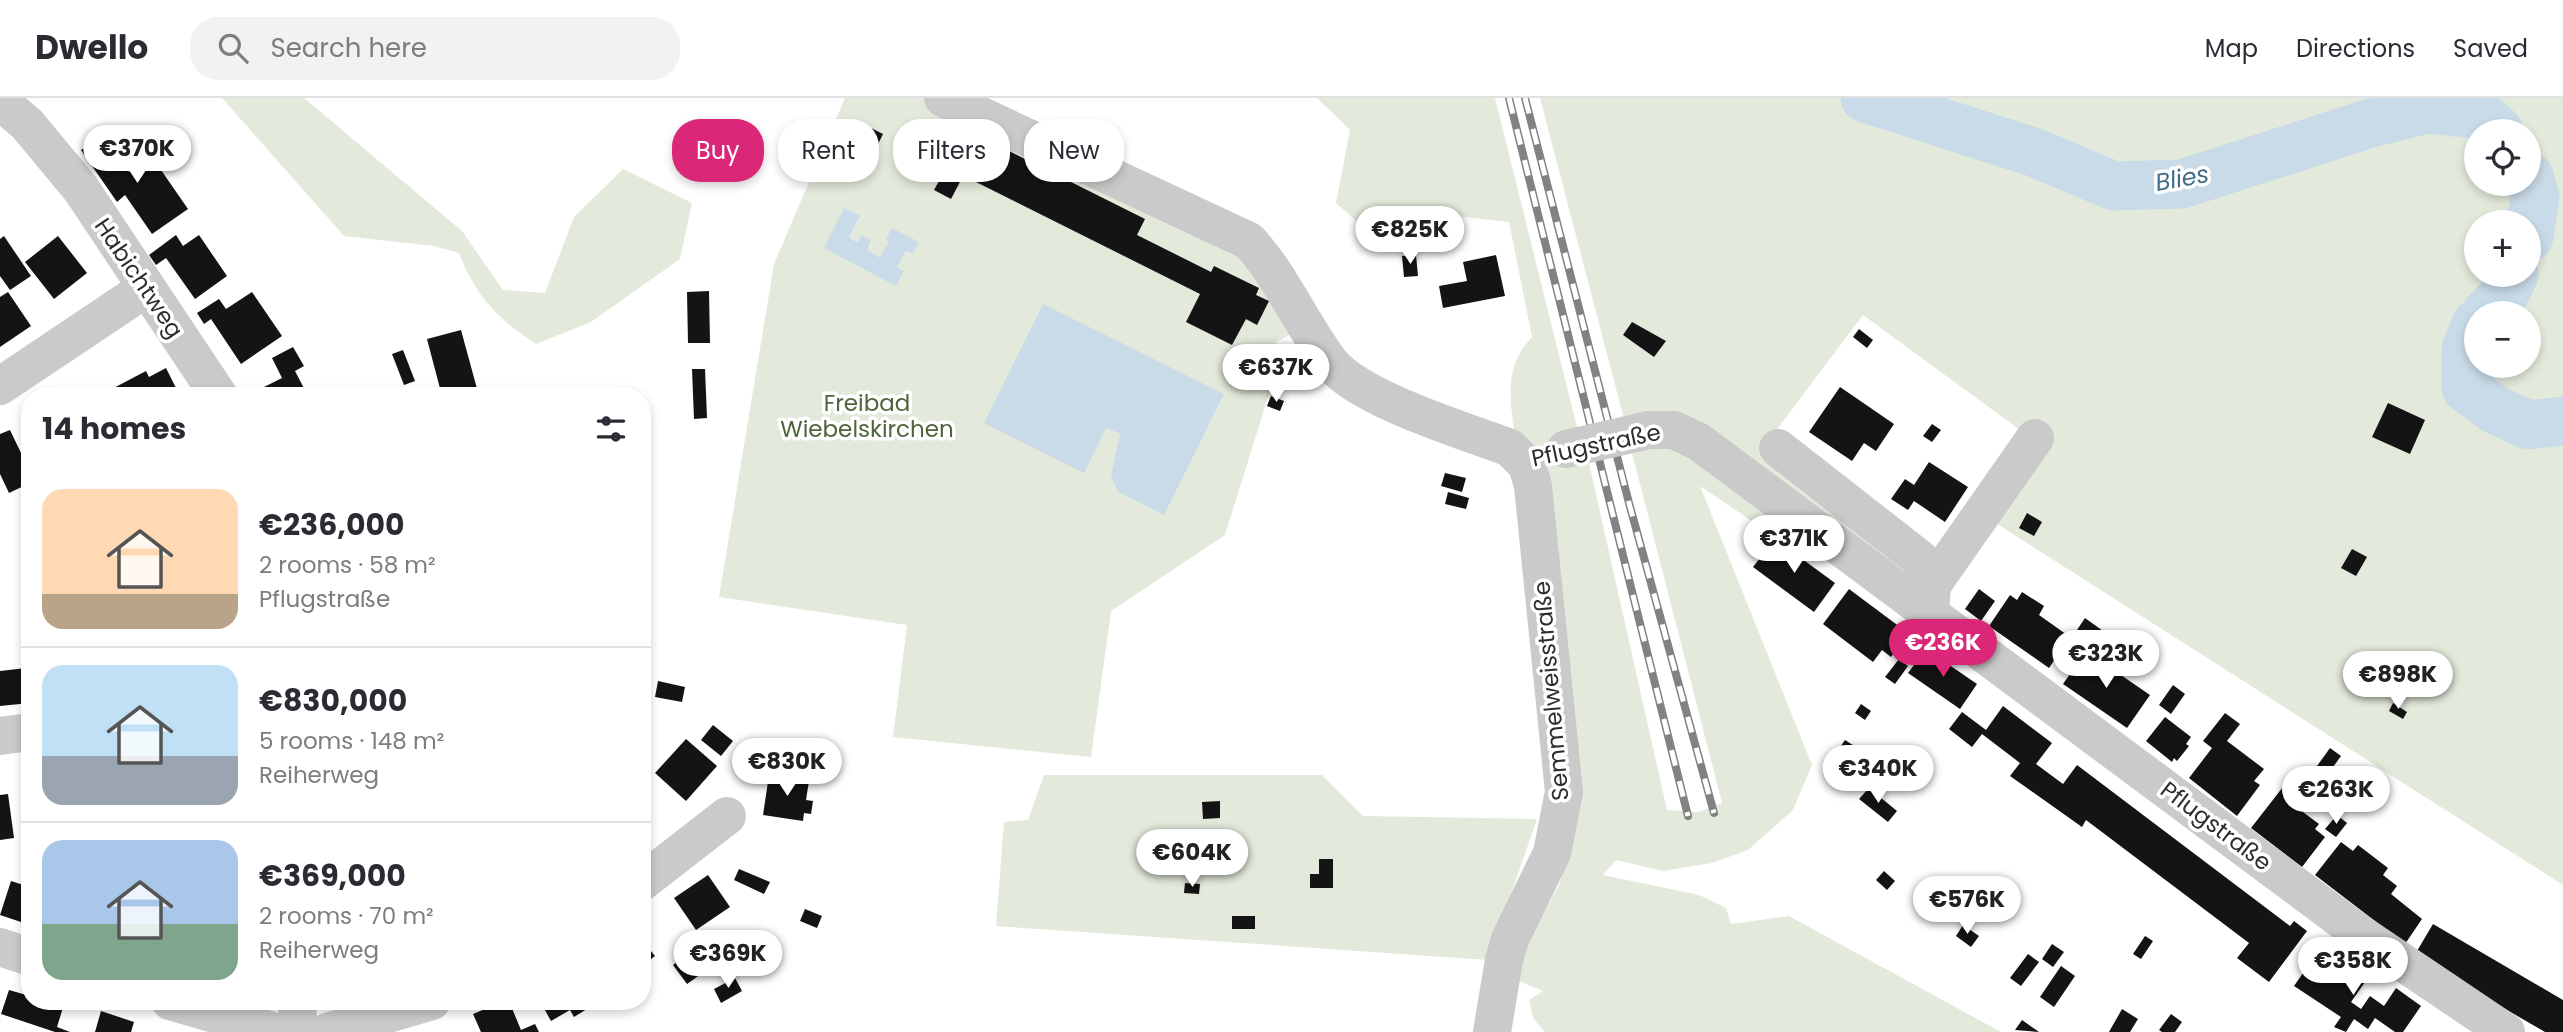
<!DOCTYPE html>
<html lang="en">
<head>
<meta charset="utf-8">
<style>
  body { margin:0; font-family:Poppins,sans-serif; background:#f2f2f3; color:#2b2b33; height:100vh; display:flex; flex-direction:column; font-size:26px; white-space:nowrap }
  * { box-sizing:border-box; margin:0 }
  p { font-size:23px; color:#7c7c81 }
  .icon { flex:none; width:38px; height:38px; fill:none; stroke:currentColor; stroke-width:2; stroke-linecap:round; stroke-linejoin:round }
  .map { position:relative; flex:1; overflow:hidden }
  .panel { position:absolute; left:21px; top:289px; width:630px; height:623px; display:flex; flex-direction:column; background:#fff; border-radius:28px; box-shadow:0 4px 10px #0003 }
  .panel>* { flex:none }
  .hud { position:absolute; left:672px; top:21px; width:665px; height:63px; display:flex; gap:14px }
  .fabs { position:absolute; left:2464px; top:21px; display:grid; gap:14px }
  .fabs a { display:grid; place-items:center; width:77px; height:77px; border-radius:50%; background:#fff; box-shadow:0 4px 10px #0003; font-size:35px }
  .price { position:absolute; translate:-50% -60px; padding:0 16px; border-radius:24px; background:#fff; color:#222; font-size:23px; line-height:46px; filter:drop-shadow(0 2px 4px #0008) }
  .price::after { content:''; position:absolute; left:50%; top:42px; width:21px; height:16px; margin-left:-10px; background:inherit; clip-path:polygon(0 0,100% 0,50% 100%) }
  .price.selected { background:#db2777; color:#fff }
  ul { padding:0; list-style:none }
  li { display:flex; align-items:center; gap:21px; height:175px; padding:0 21px }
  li+li { border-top:2px solid #e1e1e2 }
  li span { display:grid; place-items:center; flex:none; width:196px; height:140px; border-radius:21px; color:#555 }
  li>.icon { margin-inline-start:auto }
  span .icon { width:84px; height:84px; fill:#fffc; stroke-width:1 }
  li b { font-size:30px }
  h2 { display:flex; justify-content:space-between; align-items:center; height:84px; padding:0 21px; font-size:30px }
  .tag { padding:0 24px; border-radius:28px; background:#fff; box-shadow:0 4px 10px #0003; font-size:24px; line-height:63px }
  .tag.selected { background:#db2777; color:#fff }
  header { display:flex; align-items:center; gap:42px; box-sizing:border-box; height:98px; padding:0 35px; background:#fff; border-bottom:2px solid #e1e1e2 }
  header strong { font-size:33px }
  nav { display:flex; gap:38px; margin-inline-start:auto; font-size:24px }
  .search { width:490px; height:63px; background:#f2f2f3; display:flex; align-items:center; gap:18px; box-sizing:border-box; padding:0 24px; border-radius:28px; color:#7c7c81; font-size:26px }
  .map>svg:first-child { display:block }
</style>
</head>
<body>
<header>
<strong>Dwello</strong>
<div class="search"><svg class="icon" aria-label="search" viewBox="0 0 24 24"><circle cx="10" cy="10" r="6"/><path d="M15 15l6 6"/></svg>Search here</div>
<nav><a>Map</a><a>Directions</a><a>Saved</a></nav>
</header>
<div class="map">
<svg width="2563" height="934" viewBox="0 0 2563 934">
  <rect width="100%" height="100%" fill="#fff"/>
  <g fill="#e3eadb" fill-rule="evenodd">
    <path d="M 222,0 L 304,0 L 462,133 L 503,192 L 545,195 L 574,119 L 623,71 L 692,105 L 680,161 L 591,224 L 536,246 C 498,221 476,199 459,155 L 434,148 L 344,138 Z"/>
    <path d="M 845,0 L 933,0 L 1244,148 L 1291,236 L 1276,244 L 1273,283 L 1225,437 L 1111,513 L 1091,659 L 893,639 L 907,527 L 719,499 L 774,166 ZM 860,119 L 849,140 L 859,144 L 871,143 L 866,152 L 881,159 L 890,143 L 906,153 L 897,169 L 824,150 ZM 1224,296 L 1111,378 L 1121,337 L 1106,329 Z"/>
    <path d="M 1317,0 L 1495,0 L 1579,337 L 1535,353 L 1514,335 C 1510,297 1504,269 1532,239 L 1509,124 L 1446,117 L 1365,131 L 1336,105 L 1350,32 Z"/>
    <path d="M 1540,0 L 2563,0 L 2563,787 L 1991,422 L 2042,348 L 1863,217 L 1775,334 L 1827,396 L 1920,491 L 1624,321 ZM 2476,33 L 2529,33 L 2529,86 L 2476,86 ZM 2476,124 L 2529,124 L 2529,177 L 2476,177 ZM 2476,215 L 2529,215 L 2529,268 L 2476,268 Z"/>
    <polygon points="1682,344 1794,421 1777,440 1700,388 1812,667 1793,712 1748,752 1712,765 1663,773 1616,762 1603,777 1699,797 1726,810 1731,826 1789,818 2001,934 1545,934 1533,920 1529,902 1543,893 1517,882 1529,841 1559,787 1575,730 1542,370 1587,356 1667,712 1699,714 1722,705 1630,347"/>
    <polygon points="1044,677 1322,677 1363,718 1537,721 1488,862 996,828 1004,724 1028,722"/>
  </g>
  <g fill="#c9dbe8">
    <polygon points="844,110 860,118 849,140 858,144 862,137 871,142 867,152 880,159 889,144 886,141 892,130 919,144 913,156 906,153 897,169 904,173 896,188 824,150"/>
    <polygon points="1043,206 1224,296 1164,417 1118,394 1111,378 1120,336 1106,330 1084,375 984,325"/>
  </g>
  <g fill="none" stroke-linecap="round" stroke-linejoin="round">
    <g stroke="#c9dbe8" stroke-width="49">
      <polyline points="1865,0 2036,55 2114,88 2182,86 2371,25 2427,11 2481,17 2499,33"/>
      <polyline points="2529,78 2535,99 2529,139"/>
      <polyline points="2486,215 2504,197 2514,177"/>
      <polyline points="2476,226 2466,251 2466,290 2494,311 2528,327 2563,323"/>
    </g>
  </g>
  <g fill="#141414">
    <polygon points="861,25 883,36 864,75 842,65"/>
    <polygon points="975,36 1145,121 1137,137 1211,174 1214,168 1259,190 1256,197 1269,203 1257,227 1246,221 1232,247 1186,224 1200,196 956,74"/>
    <polygon points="103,37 129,74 152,59 188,111 152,136 125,97 117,104 81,52"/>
    <polygon points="945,72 962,80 951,101 934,92"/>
    <polygon points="176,137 183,148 199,137 227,178 195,201 166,160 156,167 149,157"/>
    <polygon points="4,138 31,178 10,192 0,178 0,141"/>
    <polygon points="58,138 87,175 54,201 25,164"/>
    <polygon points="1416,157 1418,178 1404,179 1402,158"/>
    <polygon points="1496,157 1505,198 1443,210 1439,188 1467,183 1463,164"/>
    <polygon points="709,193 710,245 688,245 687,194"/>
    <polygon points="8,194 31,228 0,249 0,199"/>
    <polygon points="252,194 282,238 241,266 211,221 204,226 197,215 219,201 226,211"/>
    <polygon points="1632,224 1666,243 1654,259 1623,237"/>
    <polygon points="1859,231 1873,242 1867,250 1853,239"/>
    <polygon points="461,232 479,298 442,298 427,241"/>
    <polygon points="293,249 304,268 295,273 308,298 261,298 258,292 282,280 272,260"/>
    <polygon points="403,252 415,283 404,287 392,256"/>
    <polygon points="166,270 176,290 162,298 108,298 106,294 146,273 149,279"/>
    <polygon points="692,271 705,271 707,320 694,321"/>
    <polygon points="1840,289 1894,326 1876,353 1864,345 1852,363 1809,334"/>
    <polygon points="1271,298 1284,303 1280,313 1267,308"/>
    <polygon points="2388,305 2425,322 2410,356 2372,339"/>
    <polygon points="1932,326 1941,332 1932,344 1923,338"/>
    <polygon points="10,332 22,357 30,353 30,385 9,395 0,376 0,336"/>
    <polygon points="1929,364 1968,389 1945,424 1914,403 1908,412 1891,401 1905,381 1914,387"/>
    <polygon points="1445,375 1466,380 1462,394 1441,388"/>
    <polygon points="1448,394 1469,400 1466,411 1445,406"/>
    <polygon points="2027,415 2042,424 2034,438 2019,430"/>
    <polygon points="1775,441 1835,485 1814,514 1753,469"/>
    <polygon points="2352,451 2367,459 2356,478 2341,470"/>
    <polygon points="1849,491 1908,535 1891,559 1882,552 1873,564 1823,526"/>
    <polygon points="1979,491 1995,503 1981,523 1965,511"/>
    <polygon points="2022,494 2044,508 2039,517 2070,539 2049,570 1989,528 2010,497 2017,502"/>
    <polygon points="30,520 30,560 28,560 23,521"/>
    <polygon points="2085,520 2103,533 2091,550 2073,538"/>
    <polygon points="1926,551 1977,586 1960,611 1908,575"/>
    <polygon points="2086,553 2150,597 2127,630 2063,586"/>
    <polygon points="1899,561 1908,568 1895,586 1885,579"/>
    <polygon points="26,570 30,605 0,608 0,573"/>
    <polygon points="658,583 685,589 682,604 655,599"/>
    <polygon points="2173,587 2185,596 2171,616 2159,607"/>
    <polygon points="2393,605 2407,614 2403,621 2389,613"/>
    <polygon points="1861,606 1871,613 1865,622 1855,615"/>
    <polygon points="2003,608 2052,645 2036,666 2063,686 2077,667 2290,828 2294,823 2307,833 2269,884 2237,860 2249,845 2086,722 2082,729 2010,678 2020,665 1982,636 1972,649 1949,631 1962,614 1986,632"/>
    <polygon points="2225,615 2240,626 2227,643 2264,671 2254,683 2260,687 2237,718 2189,680 2212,650 2203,643"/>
    <polygon points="2165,619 2191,639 2186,646 2189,648 2177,663 2174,660 2172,664 2146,643"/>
    <polygon points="713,627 733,643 721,658 701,642"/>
    <polygon points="686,641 717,668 686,703 655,675"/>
    <polygon points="753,642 766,644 761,676 748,674"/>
    <polygon points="1845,642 1862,653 1853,666 1836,655"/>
    <polygon points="2330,650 2341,658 2328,676 2317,668"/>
    <polygon points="2293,676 2318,696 2303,714 2319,726 2315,731 2325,739 2302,769 2251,730"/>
    <polygon points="769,677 809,683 806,702 813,703 811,716 804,715 803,723 763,717"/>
    <polygon points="1869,690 1897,713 1888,724 1859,701"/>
    <polygon points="8,696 14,740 0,742 0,697"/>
    <polygon points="1220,703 1220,720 1203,721 1202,704"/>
    <polygon points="2337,717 2347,725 2336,739 2325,731"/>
    <polygon points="2341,744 2353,753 2358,747 2388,770 2383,777 2397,788 2391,796 2422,821 2405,846 2315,777"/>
    <polygon points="1319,761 1333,761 1333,790 1310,790 1310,776 1319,776"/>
    <polygon points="739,771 770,784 764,796 734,782"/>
    <polygon points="1884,773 1895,783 1887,792 1876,782"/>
    <polygon points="708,777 730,809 696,832 674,800"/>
    <polygon points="11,783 30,789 30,827 0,817"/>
    <polygon points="1185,785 1200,786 1199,796 1184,795"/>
    <polygon points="805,811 822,818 817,830 800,823"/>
    <rect x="1232" y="818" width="23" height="13"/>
    <polygon points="2433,826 2563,902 2563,934 2545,934 2414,858"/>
    <polygon points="1963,827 1979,838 1971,849 1956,838"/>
    <polygon points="2145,838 2153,843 2141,861 2133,856"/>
    <polygon points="642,842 655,858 642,868"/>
    <polygon points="697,842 711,860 696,871 701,876 687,886 673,867 686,857 683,852"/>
    <polygon points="2052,846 2064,854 2053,869 2042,861"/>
    <polygon points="2319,852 2365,884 2351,904 2361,911 2370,898 2384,908 2396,890 2421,908 2403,934 2395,934 2375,920 2368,931 2354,921 2346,934 2334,929 2341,919 2294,888"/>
    <polygon points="2028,856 2039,864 2021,888 2010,880"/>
    <polygon points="2061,868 2075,878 2054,909 2040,899"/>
    <polygon points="735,880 742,893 721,905 714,891"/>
    <polygon points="9,892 30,898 30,903 65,903 57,929 70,934 55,934 1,916"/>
    <polygon points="504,903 509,903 521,932 535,926 539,934 481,934 473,916"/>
    <polygon points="540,903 593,903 595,906 574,919 570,912 551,923"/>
    <polygon points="2122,911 2138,921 2130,934 2109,934"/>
    <polygon points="101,913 134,924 131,934 95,934"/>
    <polygon points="2171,916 2182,924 2175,934 2162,934 2159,932"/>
    <polygon points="2022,922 2039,934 2015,932"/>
  </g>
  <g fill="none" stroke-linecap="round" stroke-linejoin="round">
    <g stroke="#cacaca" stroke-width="38">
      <path d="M 943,0 L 1249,143 C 1282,179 1300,224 1329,263 C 1358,301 1463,332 1510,350 L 1527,367"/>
      <polyline points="0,3 27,26 81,91 219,298"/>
      <polyline points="0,288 145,191"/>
      <polyline points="1649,332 1674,332 1699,344 2359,835 2506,934"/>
      <polyline points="1778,350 1920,461 1932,487 1930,515"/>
      <polyline points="1932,487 2035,340"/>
      <polyline points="0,638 30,634"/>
      <polyline points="642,784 727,718"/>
      <polyline points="0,849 30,859"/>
      <polyline points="170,903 276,934"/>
      <polyline points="296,903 300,934"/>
      <polyline points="327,934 432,903"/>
      <polyline points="1492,934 1504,862 1510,841 1552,755 1564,694 1533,388 1527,367"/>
    </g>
    <defs>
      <g id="rail">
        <polyline points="1509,0 1688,718"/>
        <polyline points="1525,0 1629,405 1714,715"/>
      </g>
    </defs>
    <use href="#rail" stroke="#828282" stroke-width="8"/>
    <use href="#rail" stroke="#fff" stroke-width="5" stroke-dasharray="16" stroke-linecap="butt"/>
    <polyline stroke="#cacaca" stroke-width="38" points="1566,351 1649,332"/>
  </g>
  <g text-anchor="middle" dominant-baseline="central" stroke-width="7" stroke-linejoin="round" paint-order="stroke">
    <g font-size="23" fill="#2d2d2d" stroke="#fff">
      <text transform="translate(139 180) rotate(56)">Habichtweg</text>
      <text transform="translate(1596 347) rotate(-12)">Pflugstraße</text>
      <text transform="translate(1551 593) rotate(-95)">Semmelweisstraße</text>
      <text transform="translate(2216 728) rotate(37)">Pflugstraße</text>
    </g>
    <g font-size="23" fill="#50653e" stroke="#fff">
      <text x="867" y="305">Freibad<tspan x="867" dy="26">Wiebelskirchen</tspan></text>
    </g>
    <g font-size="24" font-style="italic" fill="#416c89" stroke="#fff">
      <text transform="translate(2182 80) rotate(-10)">Blies</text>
    </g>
  </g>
</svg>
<div class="fabs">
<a><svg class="icon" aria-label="locate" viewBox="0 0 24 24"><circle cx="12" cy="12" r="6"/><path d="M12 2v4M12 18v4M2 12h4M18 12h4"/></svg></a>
<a>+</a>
<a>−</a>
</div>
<b class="price" style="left:137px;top:87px">€370K</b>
<b class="price" style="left:1410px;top:168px">€825K</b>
<b class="price" style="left:1276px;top:306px">€637K</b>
<b class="price" style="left:1794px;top:477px">€371K</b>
<b class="price selected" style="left:1943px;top:581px">€236K</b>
<b class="price" style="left:2106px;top:592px">€323K</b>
<b class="price" style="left:2398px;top:613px">€898K</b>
<b class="price" style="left:787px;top:700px">€830K</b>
<b class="price" style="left:1878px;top:707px">€340K</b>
<b class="price" style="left:2336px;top:728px">€263K</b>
<b class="price" style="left:1192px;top:791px">€604K</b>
<b class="price" style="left:1967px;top:838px">€576K</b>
<b class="price" style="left:728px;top:892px">€369K</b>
<b class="price" style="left:2353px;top:899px">€358K</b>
<div class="hud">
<a class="tag selected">Buy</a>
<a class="tag">Rent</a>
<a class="tag">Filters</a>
<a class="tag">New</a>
</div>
<section class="panel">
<h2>14 homes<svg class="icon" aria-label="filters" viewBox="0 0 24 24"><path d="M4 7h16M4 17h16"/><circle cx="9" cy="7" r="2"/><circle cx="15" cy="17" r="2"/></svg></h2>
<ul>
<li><span style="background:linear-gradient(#ffd9b3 75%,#b9a48a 0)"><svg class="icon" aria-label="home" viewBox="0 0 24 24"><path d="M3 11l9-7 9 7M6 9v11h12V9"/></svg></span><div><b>€236,000</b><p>2 rooms · 58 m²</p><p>Pflugstraße</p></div></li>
<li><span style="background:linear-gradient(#bfe0f5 65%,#9aa5b1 0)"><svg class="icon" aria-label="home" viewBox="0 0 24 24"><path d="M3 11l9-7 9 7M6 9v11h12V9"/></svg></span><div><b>€830,000</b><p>5 rooms · 148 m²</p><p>Reiherweg</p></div></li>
<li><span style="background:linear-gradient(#a9c7e8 60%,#7fa58c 0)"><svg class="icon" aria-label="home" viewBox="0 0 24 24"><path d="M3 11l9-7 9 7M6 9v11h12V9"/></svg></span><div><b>€369,000</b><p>2 rooms · 70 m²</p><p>Reiherweg</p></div></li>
</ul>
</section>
</div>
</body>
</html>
